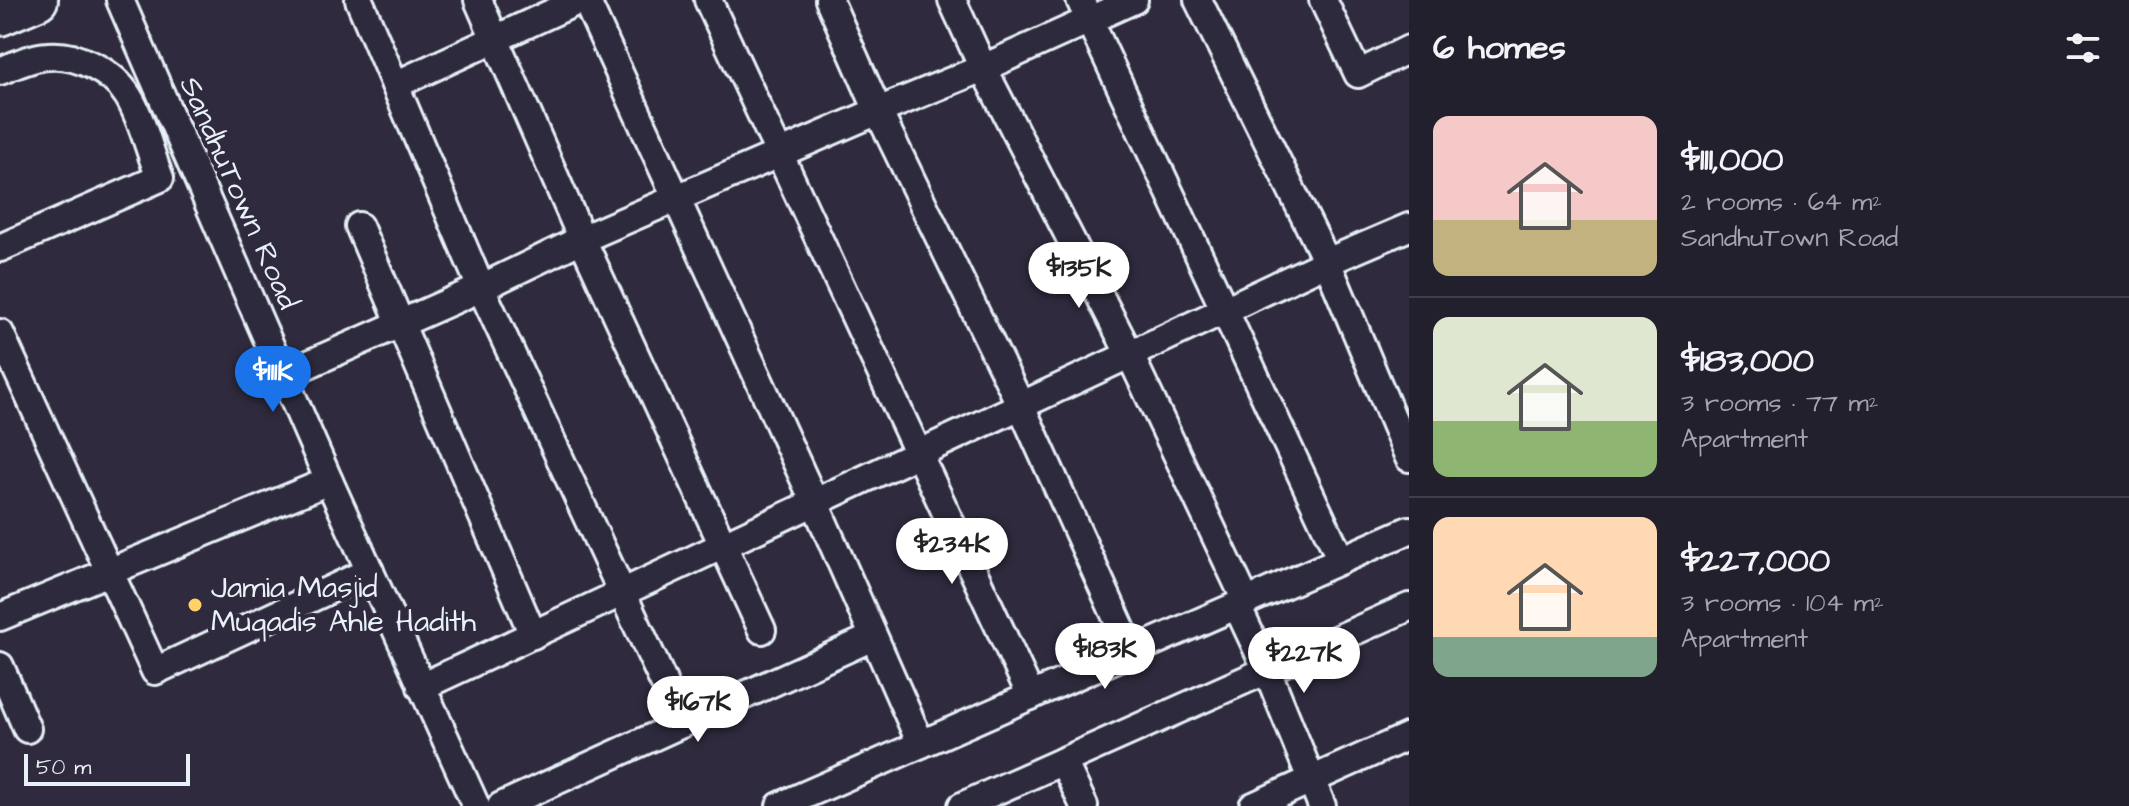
<!DOCTYPE html>
<html lang="en">
<head>
<meta charset="utf-8">
<style>
  body { margin:0; font-family:"Architects Daughter",sans-serif; background:#2f2d3a; color:#f1f3f6; height:100vh; display:flex; flex-direction:column; font-size:30px; white-space:nowrap }
  * { box-sizing:border-box; margin:0 }
  p { font-size:26px; color:#a3a3aa }
  .icon { flex:none; width:44px; height:44px; fill:none; stroke:currentColor; stroke-width:2; stroke-linecap:round; stroke-linejoin:round }
  .map { position:relative; flex:1; overflow:hidden }
  .sheet { display:flex; flex-direction:column; background:#23202e; width:720px }
  .sheet>* { flex:none }
  .scale { position:absolute; left:24px; bottom:20px; width:166px; box-sizing:border-box; padding-left:8px; border:4px solid #e8f1f8; border-top:0; font-size:22px; line-height:28px; white-space:nowrap; color:#e8f1f8; -webkit-text-stroke:6px #2f2a3d; paint-order:stroke }
  .price { position:absolute; translate:-50% -68px; padding:0 18px; border-radius:28px; background:#fff; color:#222; font-size:26px; line-height:52px; filter:drop-shadow(0 2px 4px #0008) }
  .price::after { content:''; position:absolute; left:50%; top:48px; width:24px; height:18px; margin-left:-12px; background:inherit; clip-path:polygon(0 0,100% 0,50% 100%) }
  .price.current { background:#1a73e8; color:#fff }
  ul { padding:0; list-style:none }
  li { display:flex; align-items:center; gap:24px; height:200px; padding:0 24px }
  li+li { border-top:2px solid #403e4a }
  li span { display:grid; place-items:center; flex:none; width:224px; height:160px; border-radius:16px; color:#555 }
  li>.icon { margin-inline-start:auto }
  span .icon { width:96px; height:96px; fill:#fffc; stroke-width:1 }
  li b { font-size:34px }
  h2 { display:flex; justify-content:space-between; align-items:center; height:96px; padding:0 24px; font-size:34px }
  main { display:flex; flex:1; min-height:0 }
  .map>svg:first-child { display:block }
</style>
</head>
<body>
<main>
<div class="map">
<svg width="1409" height="806" viewBox="0 0 1409 806">
  <rect width="100%" height="100%" fill="#2f2a3d"/>
  <filter id="ink" filterUnits="userSpaceOnUse"><feTurbulence type="fractalNoise" baseFrequency=".0125" numOctaves="2"/><feDisplacementMap in="SourceGraphic" scale="16" xChannelSelector="R" yChannelSelector="G"/><feConvolveMatrix kernelMatrix="1 2 1 2 8 2 1 2 1" color-interpolation-filters="sRGB"/></filter>
  <g filter="url(#ink)">
    <g fill="none" stroke-linecap="round" stroke-linejoin="round">
      <defs>
        <g id="street">
          <polyline points="120,0 329,481 476,806"/>
          <polyline points="359,0 481,288 663,681"/>
          <polyline points="478,0 582,239 762,630"/>
          <polyline points="586,0 815,503 921,744"/>
          <polyline points="708,0 1031,696"/>
          <polyline points="829,0 878,111 1021,406 1132,652"/>
          <polyline points="952,0 983,68 1130,355 1246,601"/>
          <polyline points="1080,0 1341,560"/>
          <polyline points="1198,0 1327,262 1409,458"/>
          <polyline points="1323,0 1358,74 1409,49"/>
          <path d="M 0,71 C 15,65 31,57 48,56 C 77,53 113,72 128,96 C 142,118 150,153 160,178 L 0,248"/>
          <polyline points="395,85 580,0"/>
          <polyline points="359,226 533,635"/>
          <polyline points="0,333 155,671 370,571"/>
          <polyline points="284,375 481,288 582,239 878,111 983,68 1134,0"/>
          <polyline points="1237,606 1267,670 1322,806"/>
          <polyline points="0,617 329,481"/>
          <polyline points="0,666 27,729"/>
          <polyline points="421,687 1327,262 1409,227"/>
          <polyline points="1063,761 1084,806"/>
          <polyline points="501,806 873,637"/>
          <polyline points="780,806 1409,530"/>
          <polyline points="962,806 1409,607"/>
          <polyline points="1253,806 1409,736"/>
        </g>
        <polyline id="secondary" points="0,16 38,0"/>
      </defs>
      <use href="#street" stroke="#e8f1f8" stroke-width="32"/>
      <use href="#secondary" stroke="#e8f1f8" stroke-width="44"/>
      <use href="#street" stroke="#2f2a3d" stroke-width="26"/>
      <use href="#secondary" stroke="#2f2a3d" stroke-width="38"/>
    </g>
  </g>
  <circle fill="#ffd166" stroke="#2f2a3d" stroke-width="3" cx="195" cy="605" r="8"/>
  <g text-anchor="middle" dominant-baseline="central" stroke-width="8" stroke-linejoin="round" paint-order="stroke">
    <g font-size="30" fill="#e8f1f8" stroke="#2f2a3d">
      <text transform="translate(239 193) rotate(66)">SandhuTown Road</text>
    </g>
    <g font-size="30" fill="#e8f1f8" stroke="#2f2a3d" text-anchor="start">
      <text x="211" y="588">Jamia Masjid<tspan x="211" dy="34">Muqadis Ahle Hadith</tspan></text>
    </g>
  </g>
</svg>
<div class="scale">50 m</div>
<b class="price" style="left:1079px;top:310px">$135K</b>
<b class="price current" style="left:273px;top:414px">$111K</b>
<b class="price" style="left:952px;top:586px">$234K</b>
<b class="price" style="left:1105px;top:691px">$183K</b>
<b class="price" style="left:1304px;top:695px">$227K</b>
<b class="price" style="left:698px;top:744px">$167K</b>
</div>
<section class="sheet">
<h2>6 homes<svg class="icon" aria-label="filters" viewBox="0 0 24 24"><path d="M4 7h16M4 17h16"/><circle cx="9" cy="7" r="2"/><circle cx="15" cy="17" r="2"/></svg></h2>
<ul>
<li><span style="background:linear-gradient(#f6c9c9 65%,#c2b280 0)"><svg class="icon" aria-label="home" viewBox="0 0 24 24"><path d="M3 11l9-7 9 7M6 9v11h12V9"/></svg></span><div><b>$111,000</b><p>2 rooms · 64 m²</p><p>SandhuTown Road</p></div></li>
<li><span style="background:linear-gradient(#dfe7d0 65%,#8fb573 0)"><svg class="icon" aria-label="home" viewBox="0 0 24 24"><path d="M3 11l9-7 9 7M6 9v11h12V9"/></svg></span><div><b>$183,000</b><p>3 rooms · 77 m²</p><p>Apartment</p></div></li>
<li><span style="background:linear-gradient(#ffd9b3 75%,#7fa58c 0)"><svg class="icon" aria-label="home" viewBox="0 0 24 24"><path d="M3 11l9-7 9 7M6 9v11h12V9"/></svg></span><div><b>$227,000</b><p>3 rooms · 104 m²</p><p>Apartment</p></div></li>
</ul>
</section>
</main>
</body>
</html>
